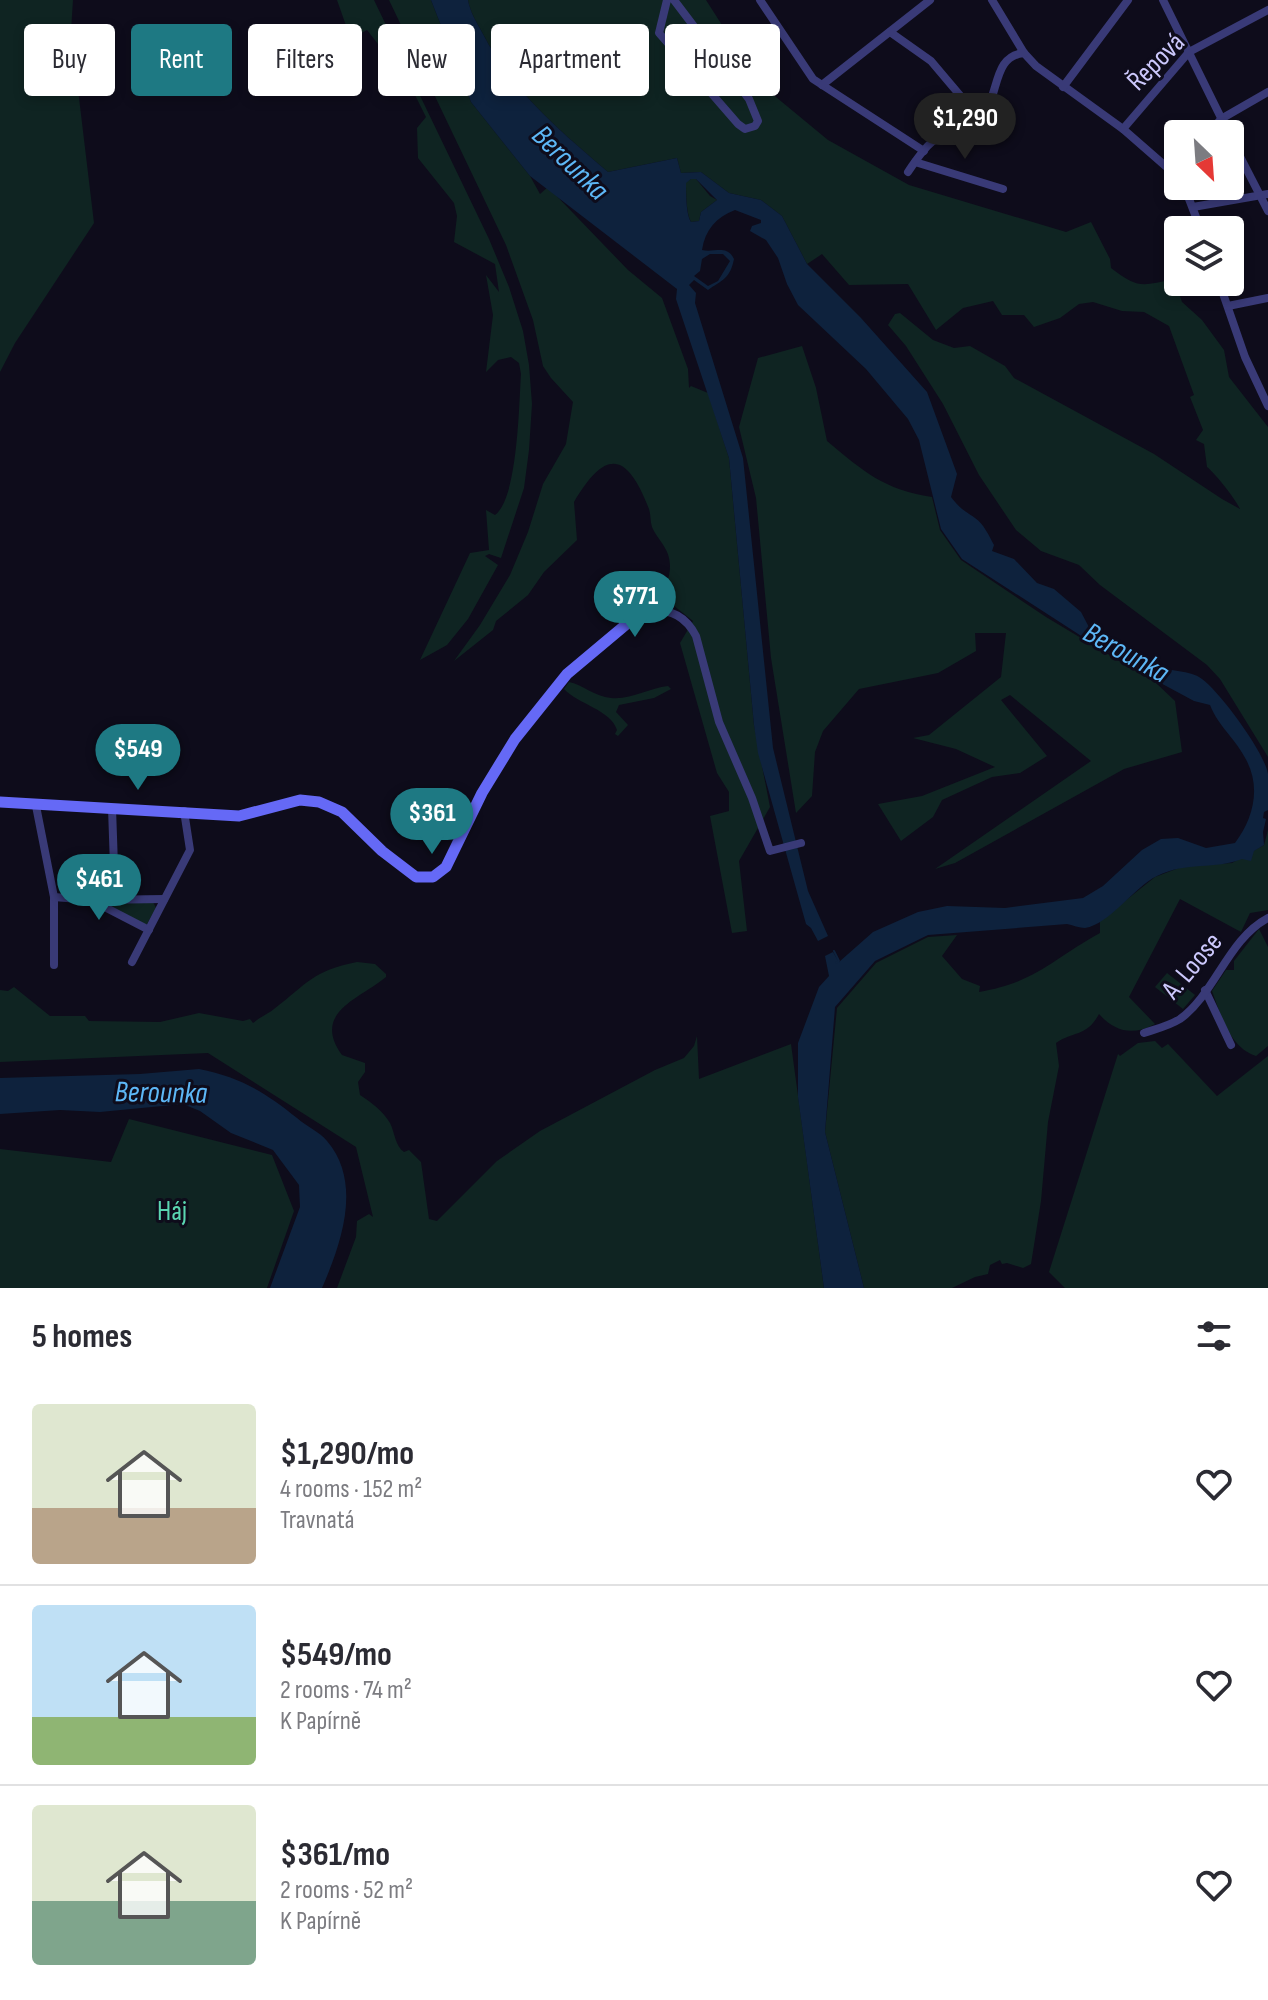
<!DOCTYPE html>
<html lang="en">
<head>
<meta charset="utf-8">
<style>
  body { margin:0; font-family:"Sofia Sans Condensed",sans-serif; background:#f2f2f3; color:#2b2b33; height:100vh; display:flex; flex-direction:column; font-size:30px; white-space:nowrap }
  * { box-sizing:border-box; margin:0 }
  p { font-size:26px; color:#7c7c81 }
  .icon { flex:none; width:44px; height:44px; fill:none; stroke:currentColor; stroke-width:2; stroke-linecap:round; stroke-linejoin:round }
  .map { position:relative; height:1288px; overflow:hidden }
  .sheet { display:flex; flex-direction:column; background:#fff; flex:1 }
  .sheet>* { flex:none }
  .guide { position:absolute; left:24px; top:24px; width:800px; height:72px; display:flex; gap:16px }
  .needle { width:52px; rotate:155deg }
  .fabs { position:absolute; left:1164px; top:120px; display:grid; gap:16px }
  .fabs a { display:grid; place-items:center; width:80px; height:80px; border-radius:8px; background:#fff; box-shadow:0 4px 12px #0003; font-size:40px }
  .price { position:absolute; translate:-50% -68px; padding:0 18px; border-radius:28px; background:#1e7983; color:#fff; font-size:26px; line-height:52px; filter:drop-shadow(0 2px 4px #0008) }
  .price::after { content:''; position:absolute; left:50%; top:48px; width:24px; height:18px; margin-left:-12px; background:inherit; clip-path:polygon(0 0,100% 0,50% 100%) }
  .price.active { background:#222; color:#fff }
  ul { padding:0; list-style:none }
  li { display:flex; align-items:center; gap:24px; height:200px; padding:0 32px }
  li+li { border-top:2px solid #e1e1e2 }
  li span { display:grid; place-items:center; flex:none; width:224px; height:160px; border-radius:8px; color:#555 }
  li>.icon { margin-inline-start:auto }
  span .icon { width:96px; height:96px; fill:#fffc; stroke-width:1 }
  li b { font-size:34px }
  h2 { display:flex; justify-content:space-between; align-items:center; height:96px; padding:0 32px; font-size:34px }
  .chip { padding:0 28px; border-radius:8px; background:#fff; box-shadow:0 4px 12px #0003; font-size:28px; line-height:72px }
  .chip.active { background:#1e7983; color:#fff }
  .map>svg:first-child { display:block }
</style>
</head>
<body>
<div class="map">
<svg width="1268" height="1288" viewBox="0 0 1268 1288">
  <rect width="100%" height="100%" fill="#0e0c1b"/>
  <g fill="#0f2422">
    <polygon points="0,0 73,0 71,31 94,223 15,343 0,372"/>
    <path d="M 337,0 L 374,0 L 489,239 L 509,287 L 523,331 L 529,365 L 532,404 L 529,450 L 524,488 L 501,558 L 489,554 L 485,556 L 498,565 L 468,619 L 447,645 L 420,660 L 470,553 L 489,550 L 486,510 L 495,515 C 518,498 519,403 521,374 L 519,363 L 511,357 L 498,360 L 486,372 L 493,315 L 486,275 L 499,292 L 495,264 L 454,242 L 457,216 L 454,203 L 418,158 L 417,128 L 426,117 L 410,85 L 367,30 L 356,36 L 349,34 Z"/>
    <path d="M 389,0 L 431,0 L 471,102 L 530,176 L 540,194 L 548,187 L 628,270 L 662,298 L 688,369 L 689,388 L 691,386 L 708,393 L 729,458 L 754,725 L 770,807 L 739,861 L 747,931 L 732,933 L 710,816 L 729,811 L 729,792 L 717,773 L 680,643 L 693,621 L 659,594 C 666,585 670,578 670,566 C 670,548 658,541 652,527 C 650,521 651,515 649,509 C 627,452 606,448 574,502 L 577,540 L 544,572 L 528,595 L 496,621 L 493,630 L 454,661 L 480,625 L 510,575 L 528,532 L 543,484 L 566,444 L 573,402 L 551,378 L 543,366 L 533,320 L 506,245 Z"/>
    <path d="M 468,0 L 706,0 L 759,83 L 828,140 L 909,185 L 1066,232 L 1091,222 L 1110,259 L 1111,268 C 1139,289 1141,286 1174,279 L 1182,302 L 1202,320 L 1224,350 L 1229,377 L 1268,427 L 1268,757 L 1220,679 L 1207,665 L 1100,585 L 1079,565 L 1041,551 L 1016,530 L 979,475 L 943,404 L 906,346 L 888,325 L 895,314 L 900,313 L 933,340 L 954,348 L 970,346 L 1005,366 L 1014,378 L 1154,454 L 1222,499 L 1240,509 C 1237,501 1215,473 1207,467 L 1204,444 L 1196,440 L 1203,430 L 1190,397 L 1194,395 L 1169,326 L 1144,312 L 1122,311 L 1093,302 L 1079,304 L 1060,318 L 1034,327 L 1024,315 L 1002,315 L 993,301 L 963,308 L 936,330 L 908,284 L 849,285 L 822,254 L 807,264 L 782,216 L 761,200 L 729,193 L 701,172 L 681,173 L 677,158 L 608,172 C 560,131 512,91 483,34 C 477,23 470,12 468,0 Z"/>
    <path d="M 691,179 L 696,179 L 710,196 L 717,200 L 701,212 L 699,221 L 691,222 C 686,213 686,193 686,182 Z"/>
    <path d="M 802,346 L 816,388 L 827,441 C 863,471 884,490 932,497 L 940,530 L 961,560 L 1046,617 L 1156,683 L 1175,701 L 1182,752 L 1124,769 L 955,863 L 935,869 L 1091,761 L 1010,695 L 1001,700 L 1047,756 L 1020,773 L 992,777 L 942,800 L 933,817 L 901,841 L 878,804 L 922,796 L 995,767 L 956,749 L 913,738 L 929,735 L 1001,677 L 1006,633 L 975,633 L 976,651 L 938,673 L 859,689 L 823,731 L 815,752 L 812,796 L 796,813 L 771,658 L 756,498 L 739,427 L 758,358 Z"/>
    <path d="M 569,682 C 582,684 595,697 611,698 C 631,700 649,688 668,686 L 671,689 L 654,698 L 619,705 L 616,712 L 628,725 L 618,736 L 615,734 L 617,730 C 611,710 578,704 564,689 Z"/>
    <path d="M 1268,830 L 1268,910 L 1250,913 L 1241,932 L 1180,899 L 1129,997 L 1155,1024 C 1133,1036 1115,1032 1099,1014 C 1087,1037 1073,1031 1056,1043 L 1059,1066 L 1048,1122 L 1041,1201 L 1031,1264 L 1023,1268 L 1007,1263 L 1002,1264 L 1000,1260 L 990,1265 L 988,1274 L 975,1277 L 952,1288 L 864,1288 L 825,1132 L 837,1008 L 876,963 L 928,937 L 957,935 L 942,956 L 962,979 L 980,986 L 979,992 C 1035,983 1054,958 1100,933 L 1100,921 L 1155,877 L 1184,866 L 1232,863 L 1264,845 Z"/>
    <polygon points="95,901 153,902 156,908 147,924 142,925"/>
    <path d="M 1259,929 L 1268,947 L 1268,1046 L 1256,1056 C 1229,1047 1221,1015 1212,991 L 1226,970 L 1234,970 L 1234,961 Z"/>
    <path d="M 357,962 L 375,964 L 386,974 L 386,977 C 360,999 311,1012 342,1055 L 365,1063 L 365,1072 L 358,1082 L 360,1095 C 372,1103 383,1111 390,1123 C 395,1133 395,1146 404,1152 L 409,1150 L 421,1162 L 429,1219 L 437,1221 L 497,1161 L 540,1131 L 655,1070 L 684,1058 L 694,1046 L 697,1036 L 699,1079 L 791,1044 L 824,1288 L 337,1288 L 356,1237 L 357,1221 L 369,1214 L 373,1217 L 356,1147 L 208,1053 L 0,1062 L 0,990 L 8,991 L 14,987 L 50,1016 L 85,1016 L 89,1021 L 160,1022 L 199,1013 L 243,1021 L 250,1019 L 253,1023 C 260,1017 268,1014 274,1009 C 308,983 312,971 357,962 Z"/>
    <polygon points="1167,973 1195,995 1183,1009 1155,987"/>
    <polygon points="1155,1041 1162,1048 1168,1044 1217,1096 1268,1056 1268,1288 1065,1288 1049,1272 1118,1054 1120,1056 1138,1043"/>
    <polygon points="129,1119 272,1155 294,1211 267,1288 0,1288 0,1149 111,1162"/>
  </g>
  <g fill="#0e223d" fill-rule="evenodd">
    <path d="M 431,0 L 468,0 C 470,12 477,23 483,34 C 512,91 560,131 608,172 L 677,158 L 681,173 L 701,172 L 729,193 L 761,200 L 782,216 L 807,264 L 861,318 L 927,392 L 957,474 L 951,497 C 961,510 964,510 975,518 C 984,524 989,536 994,545 L 992,551 L 1014,559 L 1037,583 L 1054,589 L 1081,612 L 1091,631 L 1105,638 L 1109,636 C 1126,644 1139,656 1156,665 C 1170,673 1189,669 1202,679 C 1220,692 1265,753 1268,774 C 1268,786 1268,798 1268,810 L 1264,812 L 1263,818 L 1266,819 L 1263,832 L 1264,845 L 1254,851 L 1251,861 L 1242,859 C 1215,870 1187,861 1157,876 C 1134,887 1110,924 1085,928 C 1080,928 1072,925 1067,924 L 928,935 L 875,961 L 835,1007 L 825,1132 L 864,1288 L 824,1288 L 798,1097 L 798,1043 L 819,987 L 829,976 L 825,956 L 833,952 L 839,962 L 873,932 L 918,912 L 947,906 L 1005,908 L 1083,898 L 1103,886 L 1142,850 L 1161,839 L 1178,838 L 1206,848 L 1235,843 C 1254,818 1262,785 1244,756 C 1233,736 1219,727 1210,705 L 1194,701 L 1155,680 L 1089,641 L 962,559 L 941,529 L 919,440 L 908,419 L 866,369 L 798,305 L 787,284 L 778,258 L 766,240 L 750,231 L 752,226 L 761,223 L 761,220 L 735,210 C 716,217 705,230 702,250 C 714,253 727,244 734,259 C 730,279 722,280 708,290 L 694,280 L 689,285 L 696,293 L 695,303 L 743,458 L 773,748 L 808,891 L 828,936 L 818,941 L 811,928 L 806,924 L 758,753 L 754,725 L 729,458 L 676,299 L 677,289 L 530,176 L 471,102 ZM 691,179 L 696,179 L 717,200 L 701,212 L 699,221 L 691,222 C 686,214 686,193 686,183 ZM 710,254 L 723,254 L 730,261 L 718,281 L 708,286 L 694,276 L 700,271 L 702,259 Z"/>
    <path d="M 199,1069 C 240,1077 265,1092 297,1118 C 306,1126 320,1132 327,1141 C 363,1183 341,1244 322,1288 L 270,1288 L 300,1207 L 299,1185 L 273,1150 L 231,1133 L 200,1111 L 183,1104 L 100,1112 L 60,1110 L 0,1114 L 0,1078 L 140,1074 Z"/>
  </g>
  <g fill="none" stroke-linecap="round" stroke-linejoin="round">
    <polyline stroke="#0e223d" stroke-width="2" points="834,951 839,961 836,963"/>
    <g stroke="#393a77" stroke-width="8">
      <polyline points="667,0 659,33 738,124 745,129 755,126 758,121 749,99 674,0"/>
      <polyline points="760,0 813,79 924,151"/>
      <polyline points="992,0 1024,53 1036,66 1123,129 1178,177"/>
      <polyline points="1163,0 1229,134"/>
      <polyline points="890,32 931,61 980,119"/>
      <polyline points="822,85 930,0"/>
      <polyline points="1063,87 1128,0"/>
      <polyline points="1123,129 1189,52 1268,10"/>
      <polyline points="1208,134 1221,119 1268,92"/>
      <polyline points="1230,137 1268,211"/>
      <polyline points="915,162 1003,189"/>
      <path d="M 908,172 C 915,162 922,150 932,142 C 947,129 969,133 982,117 C 1000,95 992,56 1024,53"/>
      <polyline points="1184,186 1201,230"/>
      <polyline points="1193,207 1268,194"/>
      <polyline points="1219,282 1245,357 1268,406"/>
      <polyline points="1228,306 1268,298"/>
      <path d="M 650,611 C 672,609 686,617 696,636 L 719,722 L 752,798 L 770,851 L 801,843"/>
      <polyline points="36,806 54,897 54,965"/>
      <polyline points="54,897 91,900 149,930"/>
      <polyline points="111,898 120,882 114,866 112,808"/>
      <polyline points="93,900 164,899"/>
      <polyline points="132,962 190,850 184,811"/>
      <polyline points="1205,990 1231,1045"/>
      <path d="M 1144,1033 C 1156,1029 1169,1026 1180,1019 C 1215,994 1228,939 1268,918"/>
    </g>
    <polyline stroke="#6569f6" stroke-width="11" points="0,802 239,816 300,800 319,802 342,812 382,851 416,877 433,877 446,867 482,793 515,739 567,674 635,617 650,611"/>
  </g>
  <g text-anchor="middle" dominant-baseline="central" stroke-width="6" stroke-linejoin="round" paint-order="stroke">
    <g font-size="28" fill="#ccc8fc" stroke="#0e0c1b">
      <text transform="translate(1156 62) rotate(-45)">Řepová</text>
      <text transform="translate(1192 966) rotate(-50)">A. Loose</text>
    </g>
    <g font-size="28" fill="#5ad6b1" stroke="#0e0c1b">
      <text x="172" y="1211">Háj</text>
    </g>
    <g font-size="30" font-style="italic" fill="#5db7f6" stroke="#0e0c1b">
      <text transform="translate(570 163) rotate(44)">Berounka</text>
      <text transform="translate(1126 653) rotate(29)">Berounka</text>
      <text transform="translate(161 1093) rotate(1)">Berounka</text>
    </g>
  </g>
</svg>
<div class="fabs">
<a><svg class="needle" viewBox="-14 -14 28 28"><path d="M0-13l5 13h-10z" fill="#e53935"/><path d="M0 13l5-13h-10z" fill="#7c7c81"/></svg></a>
<a><svg class="icon" aria-label="layers" viewBox="0 0 24 24"><path d="M12 4l9 5-9 5-9-5zM3 14l9 5 9-5"/></svg></a>
</div>
<b class="price active" style="left:965px;top:161px">$1,290</b>
<b class="price" style="left:635px;top:639px">$771</b>
<b class="price" style="left:138px;top:792px">$549</b>
<b class="price" style="left:432px;top:856px">$361</b>
<b class="price" style="left:99px;top:922px">$461</b>
<div class="guide">
<a class="chip">Buy</a>
<a class="chip active">Rent</a>
<a class="chip">Filters</a>
<a class="chip">New</a>
<a class="chip">Apartment</a>
<a class="chip">House</a>
</div>
</div>
<section class="sheet">
<h2>5 homes<svg class="icon" aria-label="filters" viewBox="0 0 24 24"><path d="M4 7h16M4 17h16"/><circle cx="9" cy="7" r="2"/><circle cx="15" cy="17" r="2"/></svg></h2>
<ul>
<li><span style="background:linear-gradient(#dfe7d0 65%,#b9a48a 0)"><svg class="icon" aria-label="home" viewBox="0 0 24 24"><path d="M3 11l9-7 9 7M6 9v11h12V9"/></svg></span><div><b>$1,290/mo</b><p>4 rooms · 152 m²</p><p>Travnatá</p></div><svg class="icon" aria-label="heart" viewBox="0 0 24 24"><path d="M12 20l-8-8c-3-5 5-10 8-4 3-6 11-1 8 4z"/></svg></li>
<li><span style="background:linear-gradient(#bfe0f5 70%,#8fb573 0)"><svg class="icon" aria-label="home" viewBox="0 0 24 24"><path d="M3 11l9-7 9 7M6 9v11h12V9"/></svg></span><div><b>$549/mo</b><p>2 rooms · 74 m²</p><p>K Papírně</p></div><svg class="icon" aria-label="heart" viewBox="0 0 24 24"><path d="M12 20l-8-8c-3-5 5-10 8-4 3-6 11-1 8 4z"/></svg></li>
<li><span style="background:linear-gradient(#dfe7d0 60%,#7fa58c 0)"><svg class="icon" aria-label="home" viewBox="0 0 24 24"><path d="M3 11l9-7 9 7M6 9v11h12V9"/></svg></span><div><b>$361/mo</b><p>2 rooms · 52 m²</p><p>K Papírně</p></div><svg class="icon" aria-label="heart" viewBox="0 0 24 24"><path d="M12 20l-8-8c-3-5 5-10 8-4 3-6 11-1 8 4z"/></svg></li>
</ul>
</section>
</body>
</html>
